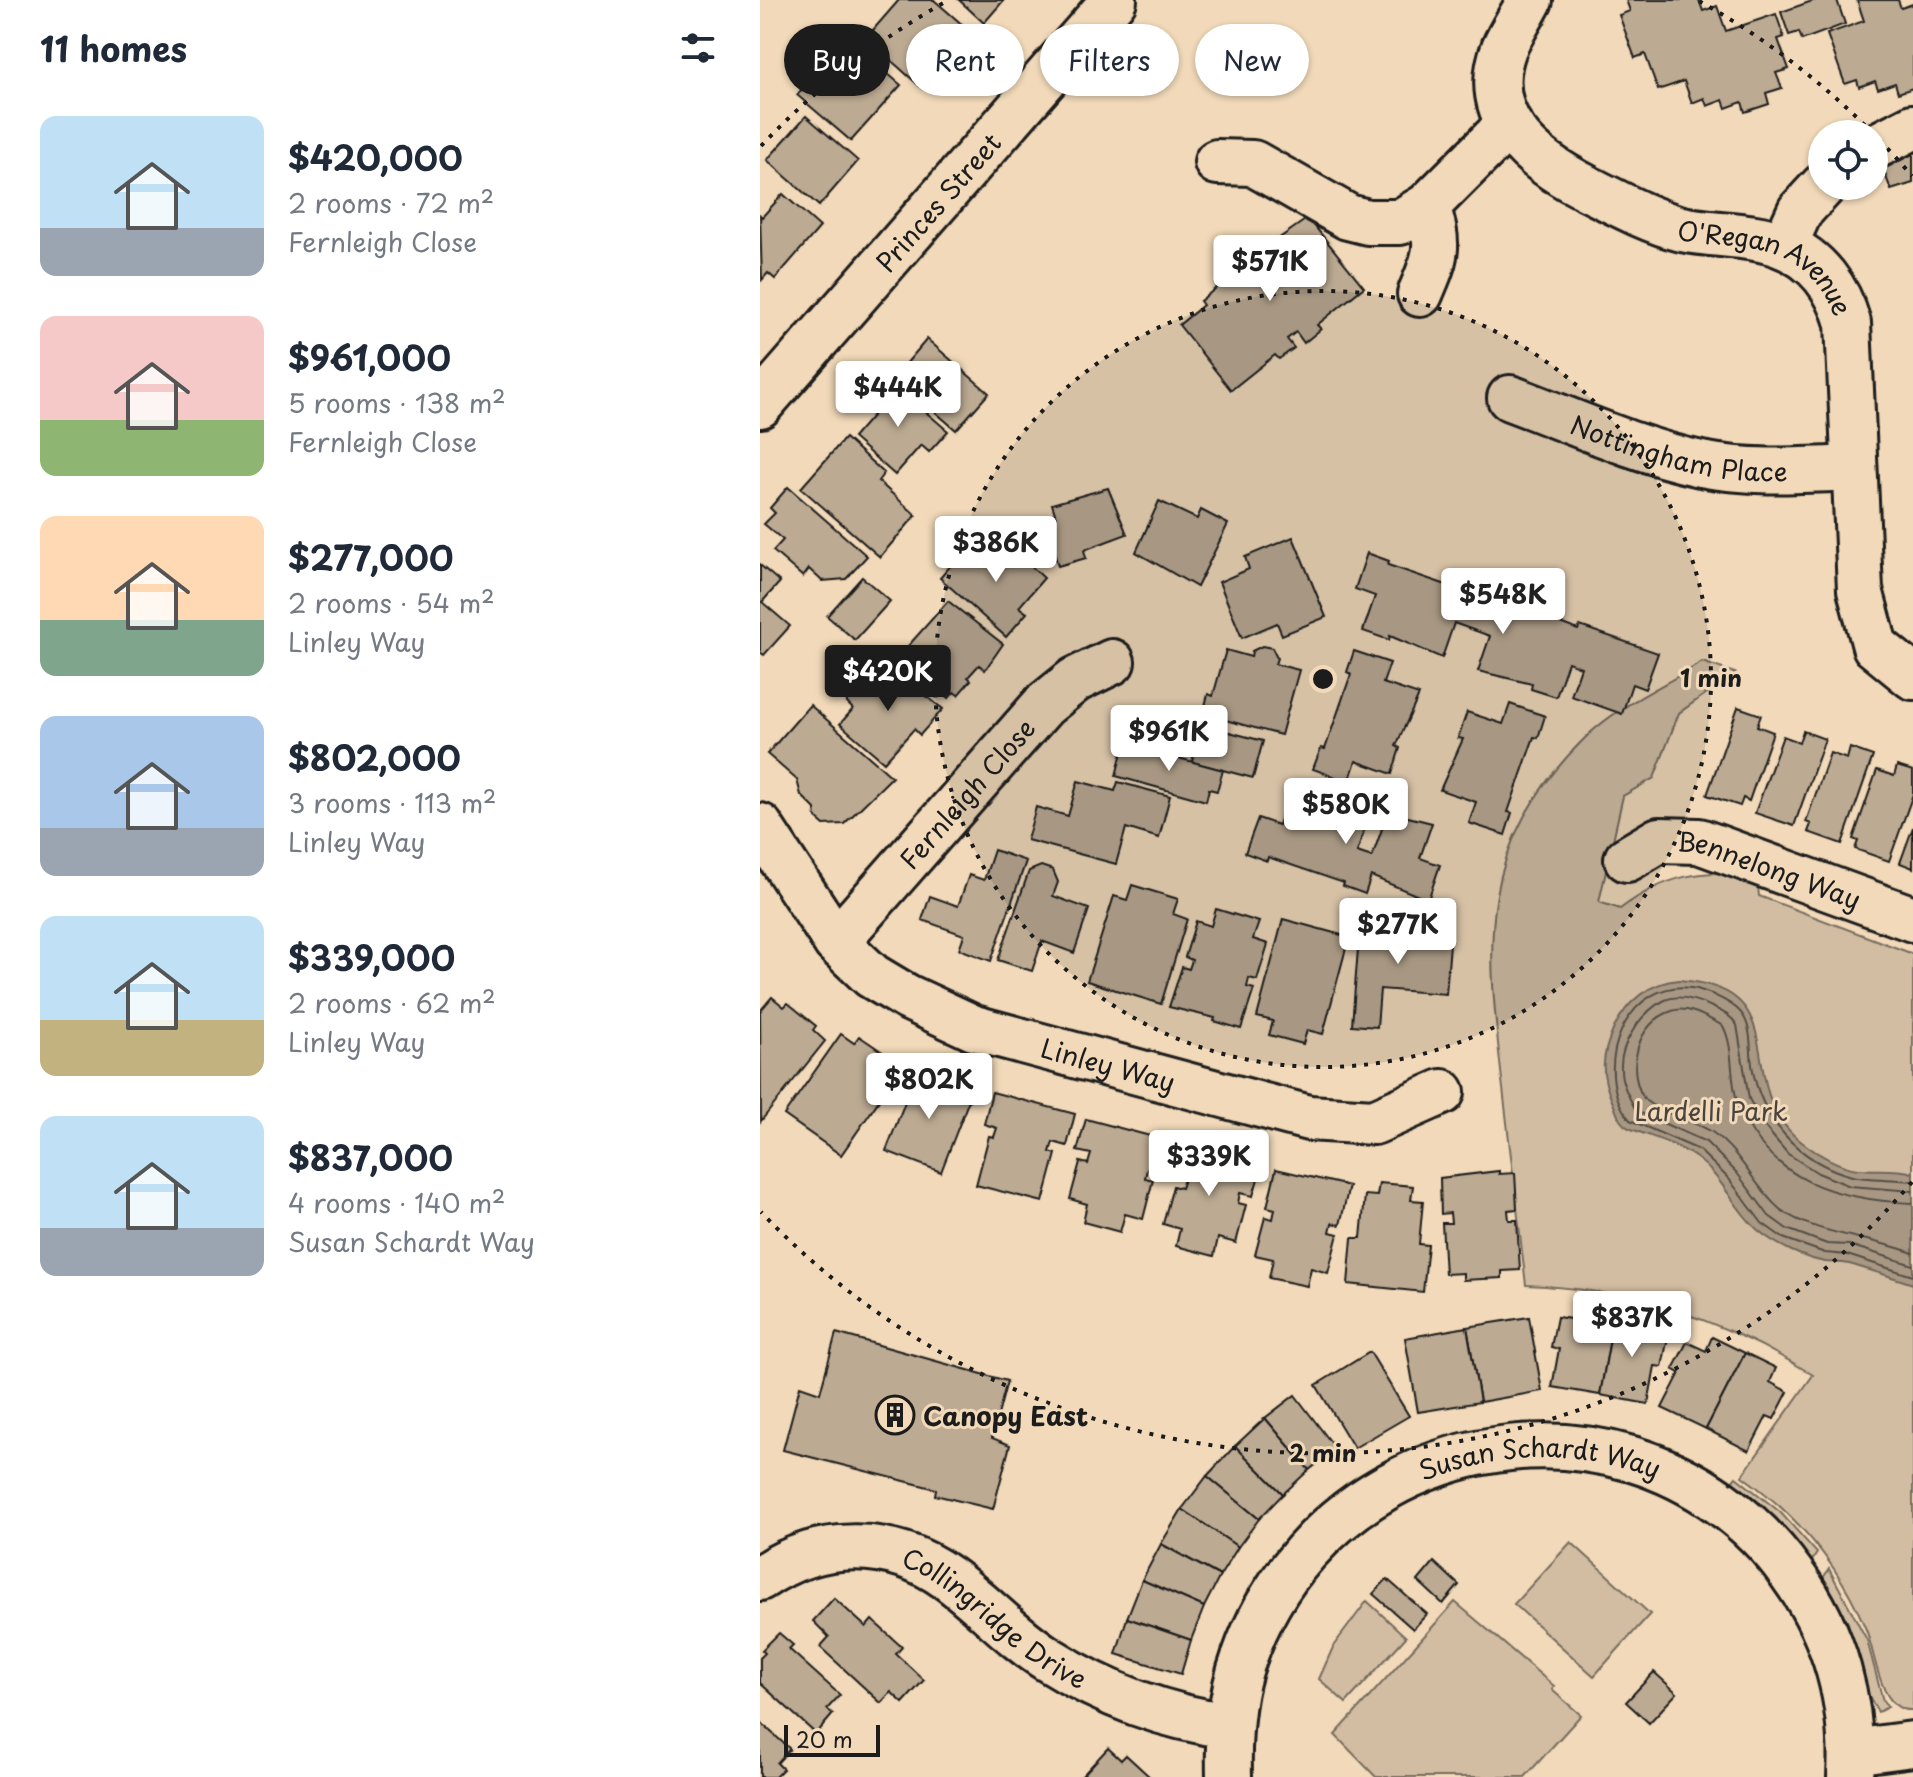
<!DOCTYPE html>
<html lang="en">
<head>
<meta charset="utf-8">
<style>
  body { margin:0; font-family:"Playpen Sans",sans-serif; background:#f2f2f3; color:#1f2937; height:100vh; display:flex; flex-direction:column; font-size:30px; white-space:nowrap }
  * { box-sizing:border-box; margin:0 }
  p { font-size:26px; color:#747a83 }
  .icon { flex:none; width:44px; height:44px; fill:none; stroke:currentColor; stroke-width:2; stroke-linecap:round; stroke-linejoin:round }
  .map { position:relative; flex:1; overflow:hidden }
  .details { display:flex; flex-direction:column; background:#fff; width:760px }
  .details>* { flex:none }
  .top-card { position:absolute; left:24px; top:24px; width:760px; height:72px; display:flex; gap:16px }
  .buttons { position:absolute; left:1048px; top:120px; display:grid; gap:16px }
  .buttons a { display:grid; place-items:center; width:80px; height:80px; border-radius:50%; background:#fff; box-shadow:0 2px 6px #0004; font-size:40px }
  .scale { position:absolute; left:24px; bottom:20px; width:96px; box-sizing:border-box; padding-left:8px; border:4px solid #1c1c1c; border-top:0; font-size:22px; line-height:28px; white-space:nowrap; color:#1c1c1c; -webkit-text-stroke:6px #f1d9b9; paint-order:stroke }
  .price { position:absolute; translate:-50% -68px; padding:0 18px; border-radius:8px; background:#fff; color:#222; font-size:26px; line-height:52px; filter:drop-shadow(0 2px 4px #0008) }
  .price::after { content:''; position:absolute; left:50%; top:48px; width:24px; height:18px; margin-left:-12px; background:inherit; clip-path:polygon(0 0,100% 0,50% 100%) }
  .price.current { background:#1c1c1c; color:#fff }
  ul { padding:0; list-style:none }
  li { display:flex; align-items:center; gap:24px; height:200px; padding:0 40px }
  li span { display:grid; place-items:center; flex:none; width:224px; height:160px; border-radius:16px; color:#555 }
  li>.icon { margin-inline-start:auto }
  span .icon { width:96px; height:96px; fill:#fffc; stroke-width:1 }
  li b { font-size:34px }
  h2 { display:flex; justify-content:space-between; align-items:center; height:96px; padding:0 40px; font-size:34px }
  .chip { padding:0 28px; border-radius:36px; background:#fff; box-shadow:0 2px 6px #0004; font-size:28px; line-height:72px }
  .chip.current { background:#1c1c1c; color:#fff }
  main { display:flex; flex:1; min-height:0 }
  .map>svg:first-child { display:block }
</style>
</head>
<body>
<main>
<section class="details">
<h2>11 homes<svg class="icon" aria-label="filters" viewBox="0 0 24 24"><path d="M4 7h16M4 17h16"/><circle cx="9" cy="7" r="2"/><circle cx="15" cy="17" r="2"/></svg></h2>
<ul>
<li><span style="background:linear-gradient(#bfe0f5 70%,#9aa5b1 0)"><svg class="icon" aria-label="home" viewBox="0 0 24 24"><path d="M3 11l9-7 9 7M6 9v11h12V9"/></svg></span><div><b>$420,000</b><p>2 rooms · 72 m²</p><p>Fernleigh Close</p></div></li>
<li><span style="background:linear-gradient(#f6c9c9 65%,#8fb573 0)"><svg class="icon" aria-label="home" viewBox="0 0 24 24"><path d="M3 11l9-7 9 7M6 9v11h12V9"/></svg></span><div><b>$961,000</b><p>5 rooms · 138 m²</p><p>Fernleigh Close</p></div></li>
<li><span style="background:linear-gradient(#ffd9b3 65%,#7fa58c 0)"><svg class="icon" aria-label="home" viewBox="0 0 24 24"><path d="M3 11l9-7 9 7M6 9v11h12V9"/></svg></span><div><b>$277,000</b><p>2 rooms · 54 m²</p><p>Linley Way</p></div></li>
<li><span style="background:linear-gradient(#a9c7e8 70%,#9aa5b1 0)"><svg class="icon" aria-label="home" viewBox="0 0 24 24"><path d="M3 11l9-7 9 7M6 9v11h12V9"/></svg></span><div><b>$802,000</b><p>3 rooms · 113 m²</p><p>Linley Way</p></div></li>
<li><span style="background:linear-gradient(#bfe0f5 65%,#c2b280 0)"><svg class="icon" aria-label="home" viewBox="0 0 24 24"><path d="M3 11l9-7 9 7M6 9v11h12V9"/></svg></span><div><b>$339,000</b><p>2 rooms · 62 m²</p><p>Linley Way</p></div></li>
<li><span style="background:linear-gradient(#bfe0f5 70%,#9aa5b1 0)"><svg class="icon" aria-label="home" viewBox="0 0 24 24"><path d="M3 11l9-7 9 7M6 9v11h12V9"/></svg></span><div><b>$837,000</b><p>4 rooms · 140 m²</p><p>Susan Schardt Way</p></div></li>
</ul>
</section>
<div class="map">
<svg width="1153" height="1777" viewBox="0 0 1153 1777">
  <rect width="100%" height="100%" fill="#f1d9b9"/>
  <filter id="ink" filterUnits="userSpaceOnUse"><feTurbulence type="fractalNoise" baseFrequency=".0125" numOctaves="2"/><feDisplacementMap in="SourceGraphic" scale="16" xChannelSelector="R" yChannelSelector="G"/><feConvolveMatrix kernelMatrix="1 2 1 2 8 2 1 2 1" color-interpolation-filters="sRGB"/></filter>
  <g filter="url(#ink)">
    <g fill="#d2bda2" stroke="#776c5f" stroke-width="2">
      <path d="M 942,662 L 975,673 L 919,713 L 894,778 L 863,796 L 839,902 L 860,909 C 902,877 945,866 997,877 L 999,896 L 1153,954 L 1153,1710 C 1118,1713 1116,1651 1105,1627 C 1079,1564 1037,1515 982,1476 L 1053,1375 C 964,1319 871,1289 766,1285 C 758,1217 750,1149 742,1080 C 726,939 716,846 825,738 C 857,706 904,686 942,662 Z"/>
      <polygon points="976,1477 1020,1512 1057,1553 1052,1561 1015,1518 971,1483"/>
      <polygon points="811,1542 890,1614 834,1676 754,1604"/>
      <polygon points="1069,1569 1107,1640 1123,1701 1128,1707 1118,1712 1109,1696 1088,1623 1063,1578"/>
      <polygon points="607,1601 646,1637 586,1703 559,1679 574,1645"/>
      <polygon points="695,1602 794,1686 792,1690 821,1715 765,1777 616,1777 575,1735"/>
    </g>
    <path fill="#a89883" stroke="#70665a" stroke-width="2" d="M 919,980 C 1042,989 967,1087 1043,1143 C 1057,1154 1080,1167 1098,1169 C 1117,1171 1134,1168 1153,1173 L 1153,1284 C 1132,1277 1111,1270 1089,1264 C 1081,1262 1073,1263 1065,1262 C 1043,1258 1016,1245 999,1231 C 974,1210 963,1176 935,1157 C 915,1143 891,1137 869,1128 C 859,1124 857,1112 853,1103 C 840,1075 841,1056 854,1028 C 867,1001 890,982 919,980 Z"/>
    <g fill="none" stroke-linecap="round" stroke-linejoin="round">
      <g stroke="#544e45" stroke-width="2">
        <path d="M 1153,1181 C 1139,1179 1103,1179 1092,1176 C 1039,1162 1000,1119 992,1065 C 990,1049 992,1031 984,1017 C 977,1004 951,993 937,989 C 868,973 828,1069 870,1120 L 939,1150 L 969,1179 L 1002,1223 L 1023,1238 L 1065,1253 L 1087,1255 L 1153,1276"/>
        <path d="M 1153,1191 L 1090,1186 L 1058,1173 L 1028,1154 L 1005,1127 L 989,1099 L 977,1025 C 971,1015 962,1012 952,1007 C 939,1001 919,993 905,1000 C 882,1011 859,1044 861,1070 C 861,1084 870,1098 876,1111 L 946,1142 L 977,1173 L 1009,1216 L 1027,1229 L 1067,1244 L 1089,1245 L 1153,1265"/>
        <path d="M 1153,1203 C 1078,1200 1009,1182 978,1104 C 969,1079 975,1049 963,1026 C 949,1019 929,1005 912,1011 C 877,1022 866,1068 883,1097 C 891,1111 936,1121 952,1132 C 982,1153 996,1190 1021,1210 C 1051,1233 1114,1238 1153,1253"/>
      </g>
    </g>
    <g fill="#bcaa92" stroke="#1c1c1c" stroke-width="2">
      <polygon points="139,0 174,0 220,40 190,78 180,69 163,89 106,38"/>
      <polygon points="199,0 244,0 224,23"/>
      <polygon points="866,0 939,0 943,11 957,6 966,31 1016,14 1024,37 1018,39 1029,69 1016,73 1022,88 1006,93 1009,104 985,112 982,102 966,108 963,100 947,106 944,98 932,103 924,81 898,90 885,54 875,58 859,15 870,11"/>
      <polygon points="1055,0 1077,0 1085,24 1042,40 1039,32 1029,35 1021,12"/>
      <polygon points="1097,0 1138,0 1141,8 1153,4 1153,88 1138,93 1135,83 1118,89 1115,81 1099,87 1097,80 1085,84 1067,34 1104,21"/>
      <polygon points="107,56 141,85 91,141 37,95 54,75 75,92"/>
      <polygon points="46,116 98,161 59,206 7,160"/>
      <polygon points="1153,152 1153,183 1131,190 1121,163"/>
      <polygon points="23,194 60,227 15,279 8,273 2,280 0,215 2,217"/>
      <polygon points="548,218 604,287 557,325 561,329 544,343 536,332 527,339 534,348 519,359 515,355 471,390 419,325 443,305 440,301 460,285 458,283 481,267 477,261 496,246 501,251"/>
      <polygon points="167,339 229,393 196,430 135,377"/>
      <polygon points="131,382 188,431 169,452 161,445 135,475 93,438 113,415 107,409"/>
      <polygon points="85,438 124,473 118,481 156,515 120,557 41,488"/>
      <polygon points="28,487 107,556 86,579 62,581 49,569 43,577 13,551 23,540 4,524 15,513 10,508"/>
      <polygon points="348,488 367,534 324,550 326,558 298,566 285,521 296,517 292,504"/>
      <polygon points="399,501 437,519 441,510 468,524 437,587 376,552"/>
      <polygon points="533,537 566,617 522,635 517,623 482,638 459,582 489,569 485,557"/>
      <polygon points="254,540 275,559 270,565 284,578 259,607 267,613 246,637 180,578 200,555 209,563 223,546 235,546 243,553"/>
      <polygon points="607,553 629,561 628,565 704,591 705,587 818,630 820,626 898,653 885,689 872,684 862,714 811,696 821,667 808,662 796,697 771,689 772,684 718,671 730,636 694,623 682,658 630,636 629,640 603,631 615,596 595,589"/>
      <polygon points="0,565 20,582 2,602 30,626 4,655 0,652"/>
      <polygon points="102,577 130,601 95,640 67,616"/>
      <polygon points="188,601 243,644 225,670 219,665 208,677 211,680 198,695 194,692 189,698 140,655"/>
      <polygon points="502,646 512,648 517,658 515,664 539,670 521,735 443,714 448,694 453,696 466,650 491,657 492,651"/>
      <polygon points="594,651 630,663 623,683 659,695 636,746 640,748 632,774 596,761 589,782 553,769 561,748 565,749 591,674 587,672"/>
      <polygon points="129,668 183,709 160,735 154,729 124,762 80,724 93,709 87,703 86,692 93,684 104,683 111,689"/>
      <polygon points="750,704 785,716 778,738 774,737 748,812 752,813 745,835 709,823 716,802 680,790 703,739 698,738 707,712 743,724"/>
      <polygon points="50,705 132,777 84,824 64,825 56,818 55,809 41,795 37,780 7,754"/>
      <polygon points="978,707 1001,715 997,726 1013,732 989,801 983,798 980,806 947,795"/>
      <polygon points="428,721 503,741 493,778 432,762 437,742 424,739"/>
      <polygon points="1043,731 1065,739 1034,826 995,813 1023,736 1039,742"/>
      <polygon points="363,748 380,752 381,748 463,770 457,791 449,789 446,801 356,776"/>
      <polygon points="1090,748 1113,756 1082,844 1048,832 1051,824 1046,822 1070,753 1087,759"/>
      <polygon points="1137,766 1153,771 1153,794 1129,861 1095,849 1098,841 1093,839 1117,770 1134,776"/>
      <polygon points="318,781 355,791 358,782 410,796 399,838 366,828 356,864 267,840 276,807 308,816"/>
      <polygon points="530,789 556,798 554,803 609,816 597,852 612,857 628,812 672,823 660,858 680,865 668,900 611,876 605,894 583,886 584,883 508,857 507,861 485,853 498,818 518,825"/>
      <polygon points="1153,827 1153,868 1140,863"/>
      <polygon points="234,850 266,861 231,961 199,949 204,935 162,920 170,896 198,906 209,875 224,880"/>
      <polygon points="281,866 293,870 298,882 293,896 329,909 314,953 282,941 272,971 238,960 269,871"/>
      <polygon points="372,885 418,899 413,914 427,919 401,1004 327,981 354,896 367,900"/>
      <polygon points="456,909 499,922 493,939 508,944 497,980 489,978 487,987 494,989 481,1029 454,1021 455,1018 409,1007 422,967 429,969 432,960 425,957 436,921 451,926"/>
      <polygon points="523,919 589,937 563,1034 547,1030 543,1044 509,1035 513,1021 497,1017"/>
      <polygon points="600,923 691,931 686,994 620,989 617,1027 592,1025"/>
      <polygon points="12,997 24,1007 28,1003 56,1026 53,1030 65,1041 1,1121 0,1011"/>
      <polygon points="81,1034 94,1043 99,1036 130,1057 125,1064 138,1073 81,1155 24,1115"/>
      <polygon points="171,1069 203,1082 199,1093 210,1097 181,1172 126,1151 155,1076 166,1080"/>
      <polygon points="232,1092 315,1114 307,1146 293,1142 290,1152 296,1154 283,1202 216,1185 229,1136 234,1137 237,1128 224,1124"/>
      <polygon points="326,1119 409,1141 400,1172 387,1169 385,1178 393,1180 383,1219 365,1214 360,1232 323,1222 327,1204 310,1199 320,1162 328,1164 331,1154 317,1151"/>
      <polygon points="419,1143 502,1165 493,1196 480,1193 478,1203 486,1205 476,1243 458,1238 454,1256 416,1246 420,1229 403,1224 413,1186 421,1188 424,1179 411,1175"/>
      <polygon points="516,1169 589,1186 580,1225 572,1223 570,1232 578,1234 568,1273 551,1268 547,1286 509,1278 513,1259 495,1255 505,1217 513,1219 515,1209 507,1207"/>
      <polygon points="739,1171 739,1174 755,1173 757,1209 748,1210 749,1220 757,1220 760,1270 742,1271 742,1278 703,1280 703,1273 685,1274 682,1223 691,1223 690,1213 681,1214 680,1178"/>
      <polygon points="619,1183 653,1186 651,1200 663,1201 659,1244 668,1245 663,1292 588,1284 592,1238 601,1238 605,1195 617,1196"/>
      <polygon points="820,1305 855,1311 840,1395 792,1387 799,1349 791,1347 797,1317 817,1320"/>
      <polygon points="855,1311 890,1317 888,1333 908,1337 902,1367 895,1366 888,1404 840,1395"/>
      <polygon points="769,1317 782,1391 720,1402 707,1327"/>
      <polygon points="707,1327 720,1402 658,1412 645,1338"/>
      <polygon points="76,1333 247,1381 232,1438 250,1445 233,1509 175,1495 176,1489 23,1450 40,1386 60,1393"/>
      <polygon points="952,1337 985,1353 946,1429 902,1408 920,1373 913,1369 927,1342 946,1351"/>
      <polygon points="610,1352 649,1416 594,1448 556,1385"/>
      <polygon points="985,1353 1016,1368 1010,1382 1028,1392 1014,1419 1007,1416 989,1451 946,1429"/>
      <polygon points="535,1395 576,1449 549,1470 505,1418"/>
      <polygon points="505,1418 549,1470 523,1494 475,1446"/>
      <polygon points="475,1446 523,1494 499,1519 447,1476"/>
      <polygon points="447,1476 499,1519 478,1547 422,1509"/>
      <polygon points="422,1509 478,1547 460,1576 401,1544"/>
      <polygon points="401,1544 460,1576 444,1607 382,1580"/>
      <polygon points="674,1562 699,1585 683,1604 658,1581"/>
      <polygon points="627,1579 667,1614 653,1629 613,1594"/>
      <polygon points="382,1580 444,1607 431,1640 367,1618"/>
      <polygon points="74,1598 106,1627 112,1620 142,1647 136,1654 164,1680 143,1703 131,1692 121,1703 60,1647 69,1637 53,1621"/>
      <polygon points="367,1618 431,1640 421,1674 356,1654"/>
      <polygon points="19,1633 33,1645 29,1649 80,1695 67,1709 73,1714 56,1734 0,1683 0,1658 5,1653 2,1650"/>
      <polygon points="894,1672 917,1693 889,1723 866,1702"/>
      <polygon points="0,1722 30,1749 17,1763 23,1769 15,1777 0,1777"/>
      <polygon points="348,1748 361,1760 366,1755 390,1777 321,1777"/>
    </g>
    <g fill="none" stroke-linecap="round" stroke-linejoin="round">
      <defs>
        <g id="minor">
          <path id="s1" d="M 770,0 C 762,16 751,32 744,48 C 718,117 773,161 827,188 C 857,203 890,221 922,229 C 955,236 993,233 1024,246 C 1058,260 1078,289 1088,323 L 1100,590 L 1115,646 L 1153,677"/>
          <polyline points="1114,147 1153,127"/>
          <polyline points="457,162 493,163 588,217 608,222 640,222 667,206 748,125"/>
          <polyline points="1024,246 1040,211 1063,186"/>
          <path d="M 660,294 C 676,257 681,245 667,206"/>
          <path id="s2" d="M 750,398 C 812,421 875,450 941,464 C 991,474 1044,470 1094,468"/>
          <path id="s3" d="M 0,405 L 354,0"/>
          <path id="s4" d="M 0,826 L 76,942 L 112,976 L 147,997 L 214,1028 L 549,1118 L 614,1122 L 682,1092"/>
          <path id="s5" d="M 867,859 L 899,840 L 939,841 L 1153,919"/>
          <path id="s6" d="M 76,942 L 284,705 L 315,680 L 352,662"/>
          <path id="s7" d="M 0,1578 C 58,1538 130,1536 188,1578 C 223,1603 251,1636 288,1659 C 345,1695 403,1717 470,1726"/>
          <polyline points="1091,1752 1153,1744"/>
          <path id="s8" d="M 469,1777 C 468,1737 470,1696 484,1658 C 539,1498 711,1412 872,1459 C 935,1478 993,1519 1031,1573 C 1075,1633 1094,1703 1090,1777"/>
        </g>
      </defs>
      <use href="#minor" stroke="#1c1c1c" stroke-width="50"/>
      <use href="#minor" stroke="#f1d9b9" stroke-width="44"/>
    </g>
  </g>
  <circle cx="563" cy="679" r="388" fill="#1c1c1c" fill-opacity=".12"/>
  <g fill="none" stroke="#1c1c1c" stroke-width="4" stroke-dasharray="4 8">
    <circle cx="563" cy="679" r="388"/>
    <path d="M1152 1182A775 775 0 0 1 1 1212M1 146A775 775 0 0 1 187 1M939 1A775 775 0 0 1 1152 176"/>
  </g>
  <defs>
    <symbol id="building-ring" viewBox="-11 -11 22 22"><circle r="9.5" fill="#f1d9b9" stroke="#1c1c1c" stroke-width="1.5"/><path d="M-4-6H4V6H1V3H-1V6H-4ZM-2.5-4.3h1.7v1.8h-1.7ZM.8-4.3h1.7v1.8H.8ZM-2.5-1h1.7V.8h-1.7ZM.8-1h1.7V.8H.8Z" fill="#1c1c1c"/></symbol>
  </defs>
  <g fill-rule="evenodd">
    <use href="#building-ring" x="113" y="1393" width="44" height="44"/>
  </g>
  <g text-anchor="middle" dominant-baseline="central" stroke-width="6" stroke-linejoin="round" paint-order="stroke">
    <g font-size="26" fill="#1c1c1c" stroke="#f1d9b9">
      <text stroke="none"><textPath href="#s3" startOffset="270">Princes Street</textPath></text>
      <text stroke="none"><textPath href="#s1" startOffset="436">O'Regan Avenue</textPath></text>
      <text stroke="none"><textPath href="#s2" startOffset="178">Nottingham Place</textPath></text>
      <text stroke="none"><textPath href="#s6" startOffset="198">Fernleigh Close</textPath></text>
      <text stroke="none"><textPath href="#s5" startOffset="152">Bennelong Way</textPath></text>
      <text stroke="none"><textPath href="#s4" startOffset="442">Linley Way</textPath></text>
      <text stroke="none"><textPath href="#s8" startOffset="508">Susan Schardt Way</textPath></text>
      <text stroke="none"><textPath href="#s7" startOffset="262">Collingridge Drive</textPath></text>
    </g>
    <g font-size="26" fill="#4a443e" stroke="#f1d9b9">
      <text x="951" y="1110">Lardelli Park</text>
    </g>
    <g font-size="26" font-weight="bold" fill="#1c1c1c" stroke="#f1d9b9" text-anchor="start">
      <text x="163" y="1415">Canopy East</text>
    </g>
  </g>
  <circle cx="563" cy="679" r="12" fill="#1c1c1c" stroke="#f1d9b9" stroke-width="4"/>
  <g font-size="24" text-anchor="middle" font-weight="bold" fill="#1c1c1c" stroke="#f1d9b9" stroke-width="6" stroke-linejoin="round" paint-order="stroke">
    <text x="951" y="687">1 min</text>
    <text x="563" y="1462">2 min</text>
  </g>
</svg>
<div class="buttons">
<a><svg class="icon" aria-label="locate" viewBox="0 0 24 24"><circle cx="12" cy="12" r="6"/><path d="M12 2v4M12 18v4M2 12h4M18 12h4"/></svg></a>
</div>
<div class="scale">20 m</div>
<b class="price" style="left:510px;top:303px">$571K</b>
<b class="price" style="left:138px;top:429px">$444K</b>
<b class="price" style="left:236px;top:584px">$386K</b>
<b class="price" style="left:743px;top:636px">$548K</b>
<b class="price current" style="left:128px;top:713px">$420K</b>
<b class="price" style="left:409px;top:773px">$961K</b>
<b class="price" style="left:586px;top:846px">$580K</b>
<b class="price" style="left:638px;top:966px">$277K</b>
<b class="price" style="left:169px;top:1121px">$802K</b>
<b class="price" style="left:449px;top:1198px">$339K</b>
<b class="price" style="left:872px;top:1359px">$837K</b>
<div class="top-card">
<a class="chip current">Buy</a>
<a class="chip">Rent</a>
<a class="chip">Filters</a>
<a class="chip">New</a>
</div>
</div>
</main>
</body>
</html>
